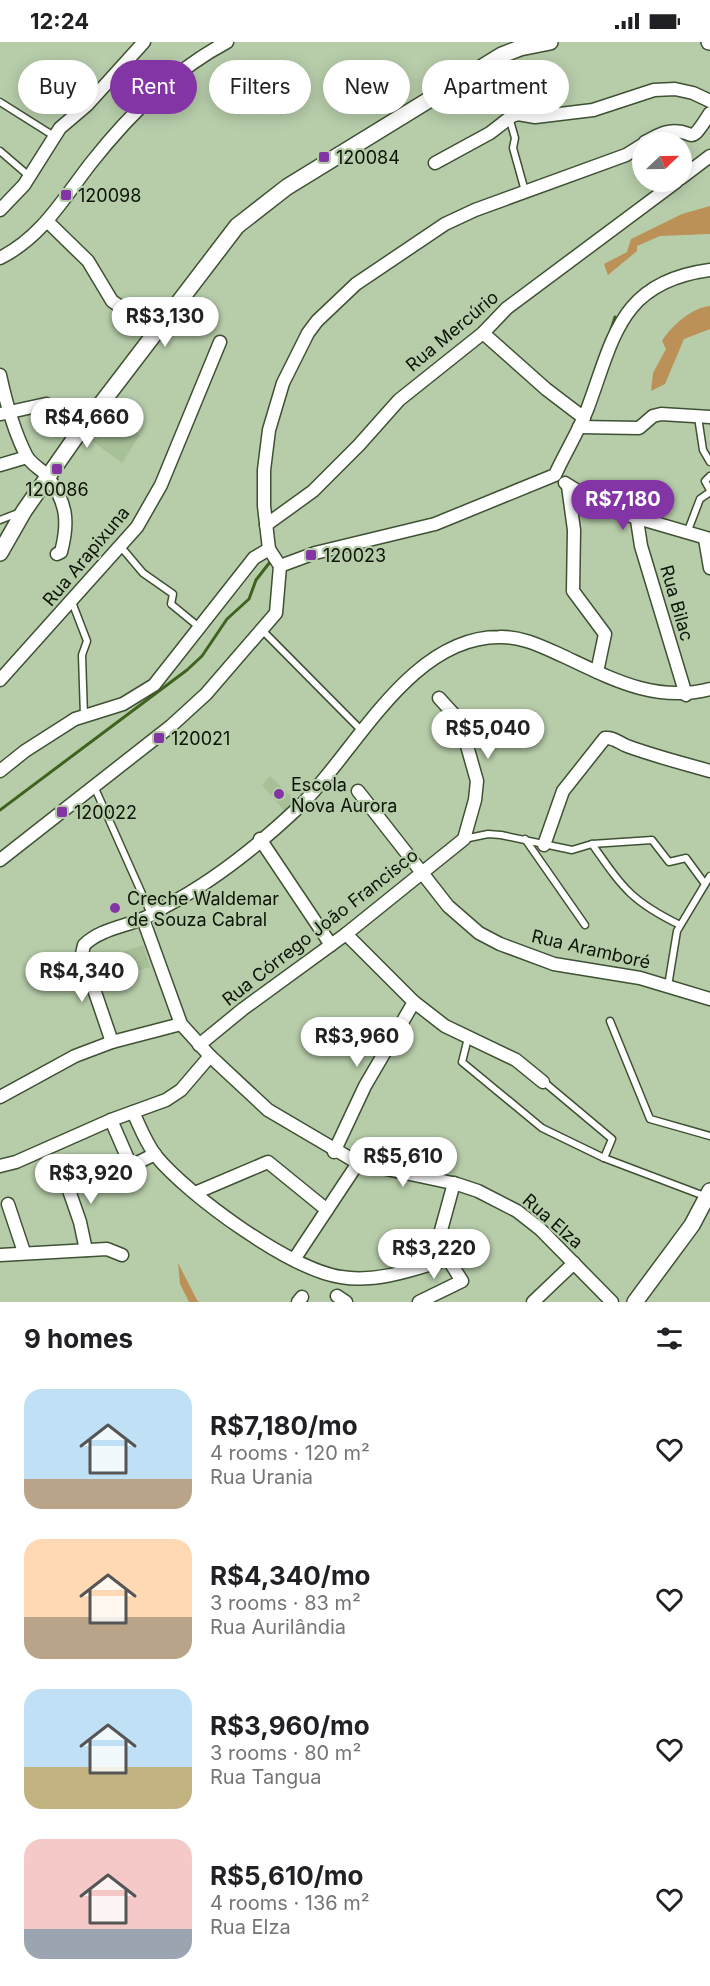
<!DOCTYPE html>
<html lang="en">
<head>
<meta charset="utf-8">
<style>
  body { margin:0; font-family:Inter,sans-serif; background:#f6f6f6; color:#202124; height:100vh; display:flex; flex-direction:column; font-size:22px; white-space:nowrap }
  * { box-sizing:border-box; margin:0 }
  p { font-size:20px; color:#757577 }
  .icon { flex:none; width:33px; height:33px; fill:none; stroke:currentColor; stroke-width:2; stroke-linecap:round; stroke-linejoin:round }
  .map { position:relative; height:1260px; overflow:hidden }
  .drawer { display:flex; flex-direction:column; background:#fff; flex:1 }
  .drawer>* { flex:none }
  .hud { position:absolute; left:18px; top:18px; width:675px; height:54px; display:flex; gap:12px }
  .needle { width:39px; rotate:68deg }
  .fabs { position:absolute; left:632px; top:90px; display:grid; gap:12px }
  .fabs a { display:grid; place-items:center; width:60px; height:60px; border-radius:50%; background:#fff; box-shadow:0 3px 15px #0003; font-size:30px }
  .price { position:absolute; translate:-50% -51px; padding:0 14px; border-radius:21px; background:#fff; color:#222; font-size:20px; line-height:39px; filter:drop-shadow(0 2px 3px #0008) }
  .price::after { content:''; position:absolute; left:50%; top:36px; width:18px; height:14px; margin-left:-9px; background:inherit; clip-path:polygon(0 0,100% 0,50% 100%) }
  .price.selected { background:#8335a6; color:#fff }
  ul { padding:0; list-style:none }
  li { display:flex; align-items:center; gap:18px; height:150px; padding:0 24px }
  li span { display:grid; place-items:center; flex:none; width:168px; height:120px; border-radius:18px; color:#555 }
  li>.icon { margin-inline-start:auto }
  span .icon { width:72px; height:72px; fill:#fffc; stroke-width:1 }
  li b { font-size:26px }
  h2 { display:flex; justify-content:space-between; align-items:center; height:72px; padding:0 24px; font-size:26px }
  .chip { padding:0 21px; border-radius:27px; background:#fff; box-shadow:0 3px 15px #0003; font-size:21px; line-height:54px }
  .chip.selected { background:#8335a6; color:#fff }
  .status { display:flex; justify-content:space-between; align-items:center; height:42px; padding:0 30px; background:#fff; direction:ltr }
  .status svg { height:16px; fill:currentColor }
  .map>svg:first-child { display:block }
</style>
</head>
<body>
<div class="status"><b>12:24</b><svg viewBox="0 0 49 12"><path d="M0 12V9h3v3zM5 12V6h3v6zM10 12V3h3v9zM15 12V0h3v12zM26 1h20v11H26zM47 4h2v5h-2z"/></svg></div>
<div class="map">
<svg width="710" height="1260" viewBox="0 0 710 1260">
  <rect width="100%" height="100%" fill="#b7cdaa"/>
  <g fill="#a8c098">
    <polygon points="99,372 120,389 126,382 140,393 122,421 84,393"/>
    <polygon points="270,734 297,760 286,771 262,743"/>
    <polygon points="143,903 150,925 96,941 91,920"/>
  </g>
  <g fill="#bb9158">
    <polygon points="710,164 710,192 660,194 637,204 637,209 608,233 604,222 627,210 631,197 682,172"/>
    <path d="M 710,264 L 710,287 L 684,297 L 665,342 L 651,349 L 653,331 L 666,307 L 662,299 C 671,284 693,265 710,264 Z"/>
    <polygon points="178,1221 197,1258 199,1260 189,1260 180,1242"/>
  </g>
  <g fill="none" stroke-linecap="round" stroke-linejoin="round">
    <g stroke="#3f631f" stroke-width="3">
      <polyline points="610,291 615,275"/>
      <polyline points="0,768 187,628 202,614 227,577 249,557 256,538 270,520"/>
    </g>
    <defs>
      <g id="service">
        <polyline points="0,60 54,94"/>
        <polyline points="509,75 515,96 513,106 525,149"/>
        <polyline points="0,109 29,134"/>
        <polyline points="698,375 703,408 710,420"/>
        <polyline points="710,434 705,439 710,448"/>
        <polyline points="0,478 18,471"/>
        <polyline points="687,491 700,457 710,450"/>
        <polyline points="121,505 143,531 173,552 171,562 199,585"/>
        <polyline points="72,560 87,599 82,613 84,674"/>
        <polyline points="262,588 362,689"/>
        <polyline points="94,744 151,872"/>
        <polyline points="464,797 488,792 501,793 572,808 592,802 652,798 669,820 686,816 705,842"/>
        <polyline points="525,797 585,883"/>
        <path d="M 592,802 C 623,846 631,859 680,883"/>
        <polyline points="668,944 677,889 710,834"/>
        <polyline points="610,979 650,1077 710,1094"/>
        <polyline points="468,996 462,1020 542,1086 604,1116 707,1155"/>
        <polyline points="544,1040 612,1097 604,1116"/>
      </g>
      <g id="minor">
        <path d="M 645,100 C 652,97 660,91 668,90 C 697,85 686,109 710,71"/>
        <polyline points="435,121 490,91 512,74 518,72 535,75 593,68 654,48 675,47 693,51 710,59"/>
        <polyline points="681,136 710,114"/>
        <polyline points="0,168 24,143 60,86 87,63 144,0"/>
        <polyline points="47,179 88,219 112,259 157,290"/>
        <path d="M 0,216 C 42,195 63,157 91,121 C 128,74 174,28 227,0"/>
        <polyline points="483,291 546,347 584,376"/>
        <path d="M 0,333 C 6,361 13,387 26,413 C 31,423 42,427 48,435 C 67,461 69,480 61,510 L 57,512"/>
        <polyline points="1,372 46,362"/>
        <polyline points="579,385 639,386 653,374 661,372 710,375"/>
        <polyline points="0,423 27,415"/>
        <polyline points="565,441 602,464 617,470 710,497"/>
        <polyline points="568,444 574,488 573,549 605,592 597,630"/>
        <polyline points="637,478 641,504 686,653"/>
        <polyline points="266,483 313,449 359,403 399,358 483,291 507,266 676,140"/>
        <polyline points="705,497 710,526"/>
        <path d="M 280,524 L 315,511 L 435,482 L 555,433 C 565,411 578,390 587,368 C 614,296 619,240 710,228"/>
        <polyline points="0,638 137,485 161,443 220,300"/>
        <polyline points="0,729 25,709 75,677 123,662 154,643 254,516 269,507"/>
        <polyline points="358,749 448,864 479,891 500,902 554,922 640,936 710,957"/>
        <polyline points="260,797 331,903"/>
        <path d="M 544,803 L 563,749 L 605,696 C 614,695 619,701 627,704 C 654,714 682,721 710,729"/>
        <polyline points="0,818 171,684 206,652 276,571 280,524 269,507 264,464 264,428 269,388 283,341 308,291 317,279 356,242 445,182 475,168 626,113 642,103"/>
        <polyline points="143,877 181,982 210,1014 268,1068 358,1121 457,1142 478,1149 517,1169 540,1187 612,1260"/>
        <polyline points="346,892 414,960 445,984 516,1018 543,1040"/>
        <path d="M 112,1000 L 82,912 L 84,903 C 99,888 122,885 142,877 C 150,874 158,869 166,864 C 214,839 261,801 300,764 C 356,709 410,595 499,595 C 522,594 543,605 563,614 C 612,637 655,661 710,647"/>
        <polyline points="199,1003 243,967 346,892 464,797 475,758 477,739 460,679 439,656"/>
        <polyline points="0,1055 75,1014 112,1000 181,982"/>
        <path d="M 133,1070 C 140,1085 146,1101 156,1114 C 189,1154 291,1228 341,1235 C 377,1241 415,1227 448,1217"/>
        <polyline points="111,1078 131,1124 155,1112"/>
        <polyline points="334,1110 365,1044 414,960"/>
        <polyline points="0,1124 16,1120 111,1078 166,1058 181,1048 210,1014"/>
        <polyline points="62,1128 80,1180 86,1208"/>
        <polyline points="195,1151 268,1120 327,1168"/>
        <polyline points="8,1162 24,1210"/>
        <polyline points="0,1213 107,1207 122,1213"/>
        <polyline points="295,1216 358,1121"/>
        <polyline points="337,1254 346,1260"/>
        <polyline points="298,1260 302,1255"/>
        <polyline points="419,1260 462,1239 448,1217 440,1192 454,1141"/>
        <polyline points="533,1260 574,1221"/>
      </g>
      <g id="tertiary">
        <polyline points="709,0 710,0"/>
        <polyline points="0,511 24,469 75,396 237,184 287,145 502,13 520,6 550,0"/>
        <polyline points="635,1260 692,1183 710,1149"/>
      </g>
    </defs>
    <use href="#service" stroke="#3f5133" stroke-width="9"/>
    <use href="#minor" stroke="#3f5133" stroke-width="15"/>
    <use href="#tertiary" stroke="#3f5133" stroke-width="18"/>
    <use href="#service" stroke="#fff" stroke-width="6"/>
    <use href="#minor" stroke="#fff" stroke-width="12"/>
    <use href="#tertiary" stroke="#fff" stroke-width="15"/>
  </g>
  <g fill="#8335a6" stroke="#b7cdaa" stroke-width="2">
    <rect x="318" y="109" width="12" height="12" rx="3"/>
    <rect x="60" y="147" width="12" height="12" rx="3"/>
    <rect x="51" y="421" width="12" height="12" rx="3"/>
    <rect x="305" y="507" width="12" height="12" rx="3"/>
    <rect x="153" y="690" width="12" height="12" rx="3"/>
    <circle cx="279" cy="752" r="6"/>
    <rect x="56" y="764" width="12" height="12" rx="3"/>
    <circle cx="115" cy="866" r="6"/>
  </g>
  <g text-anchor="middle" dominant-baseline="central" stroke-width="4.5" stroke-linejoin="round" paint-order="stroke">
    <g font-size="18" fill="#0d1408" stroke="#b7cdaa" text-anchor="start">
      <text x="336" y="115">120084</text>
      <text x="78" y="153">120098</text>
      <text x="57" y="447" text-anchor="middle">120086</text>
      <text x="323" y="513">120023</text>
      <text x="171" y="696">120021</text>
      <text x="291" y="742">Escola<tspan x="291" dy="21">Nova Aurora</tspan></text>
      <text x="74" y="770">120022</text>
      <text x="127" y="856">Creche Waldemar<tspan x="127" dy="21">de Souza Cabral</tspan></text>
    </g>
    <g font-size="18" fill="#0d1408" stroke="#b7cdaa">
      <text transform="translate(452 289) rotate(-40)">Rua Mercúrio</text>
      <text transform="translate(86 514) rotate(-50)">Rua Arapixuna</text>
      <text transform="translate(677 561) rotate(74)">Rua Bilac</text>
      <text transform="translate(320 885) rotate(-38)">Rua Córrego João Francisco</text>
      <text transform="translate(591 907) rotate(13)">Rua Aramboré</text>
      <text transform="translate(553 1179) rotate(41)">Rua Elza</text>
    </g>
  </g>
</svg>
<div class="fabs">
<a><svg class="needle" viewBox="-14 -14 28 28"><path d="M0-13l5 13h-10z" fill="#e53935"/><path d="M0 13l5-13h-10z" fill="#757577"/></svg></a>
</div>
<b class="price" style="left:165px;top:306px">R$3,130</b>
<b class="price" style="left:87px;top:407px">R$4,660</b>
<b class="price selected" style="left:623px;top:489px">R$7,180</b>
<b class="price" style="left:488px;top:718px">R$5,040</b>
<b class="price" style="left:82px;top:961px">R$4,340</b>
<b class="price" style="left:357px;top:1026px">R$3,960</b>
<b class="price" style="left:403px;top:1146px">R$5,610</b>
<b class="price" style="left:91px;top:1163px">R$3,920</b>
<b class="price" style="left:434px;top:1238px">R$3,220</b>
<div class="hud">
<a class="chip">Buy</a>
<a class="chip selected">Rent</a>
<a class="chip">Filters</a>
<a class="chip">New</a>
<a class="chip">Apartment</a>
</div>
</div>
<section class="drawer">
<h2>9 homes<svg class="icon" aria-label="filters" viewBox="0 0 24 24"><path d="M4 7h16M4 17h16"/><circle cx="9" cy="7" r="2"/><circle cx="15" cy="17" r="2"/></svg></h2>
<ul>
<li><span style="background:linear-gradient(#bfe0f5 75%,#b9a48a 0)"><svg class="icon" aria-label="home" viewBox="0 0 24 24"><path d="M3 11l9-7 9 7M6 9v11h12V9"/></svg></span><div><b>R$7,180/mo</b><p>4 rooms · 120 m²</p><p>Rua Urania</p></div><svg class="icon" aria-label="heart" viewBox="0 0 24 24"><path d="M12 20l-8-8c-3-5 5-10 8-4 3-6 11-1 8 4z"/></svg></li>
<li><span style="background:linear-gradient(#ffd9b3 65%,#b9a48a 0)"><svg class="icon" aria-label="home" viewBox="0 0 24 24"><path d="M3 11l9-7 9 7M6 9v11h12V9"/></svg></span><div><b>R$4,340/mo</b><p>3 rooms · 83 m²</p><p>Rua Aurilândia</p></div><svg class="icon" aria-label="heart" viewBox="0 0 24 24"><path d="M12 20l-8-8c-3-5 5-10 8-4 3-6 11-1 8 4z"/></svg></li>
<li><span style="background:linear-gradient(#bfe0f5 65%,#c2b280 0)"><svg class="icon" aria-label="home" viewBox="0 0 24 24"><path d="M3 11l9-7 9 7M6 9v11h12V9"/></svg></span><div><b>R$3,960/mo</b><p>3 rooms · 80 m²</p><p>Rua Tangua</p></div><svg class="icon" aria-label="heart" viewBox="0 0 24 24"><path d="M12 20l-8-8c-3-5 5-10 8-4 3-6 11-1 8 4z"/></svg></li>
<li><span style="background:linear-gradient(#f6c9c9 75%,#9aa5b1 0)"><svg class="icon" aria-label="home" viewBox="0 0 24 24"><path d="M3 11l9-7 9 7M6 9v11h12V9"/></svg></span><div><b>R$5,610/mo</b><p>4 rooms · 136 m²</p><p>Rua Elza</p></div><svg class="icon" aria-label="heart" viewBox="0 0 24 24"><path d="M12 20l-8-8c-3-5 5-10 8-4 3-6 11-1 8 4z"/></svg></li>
</ul>
</section>
</body>
</html>
